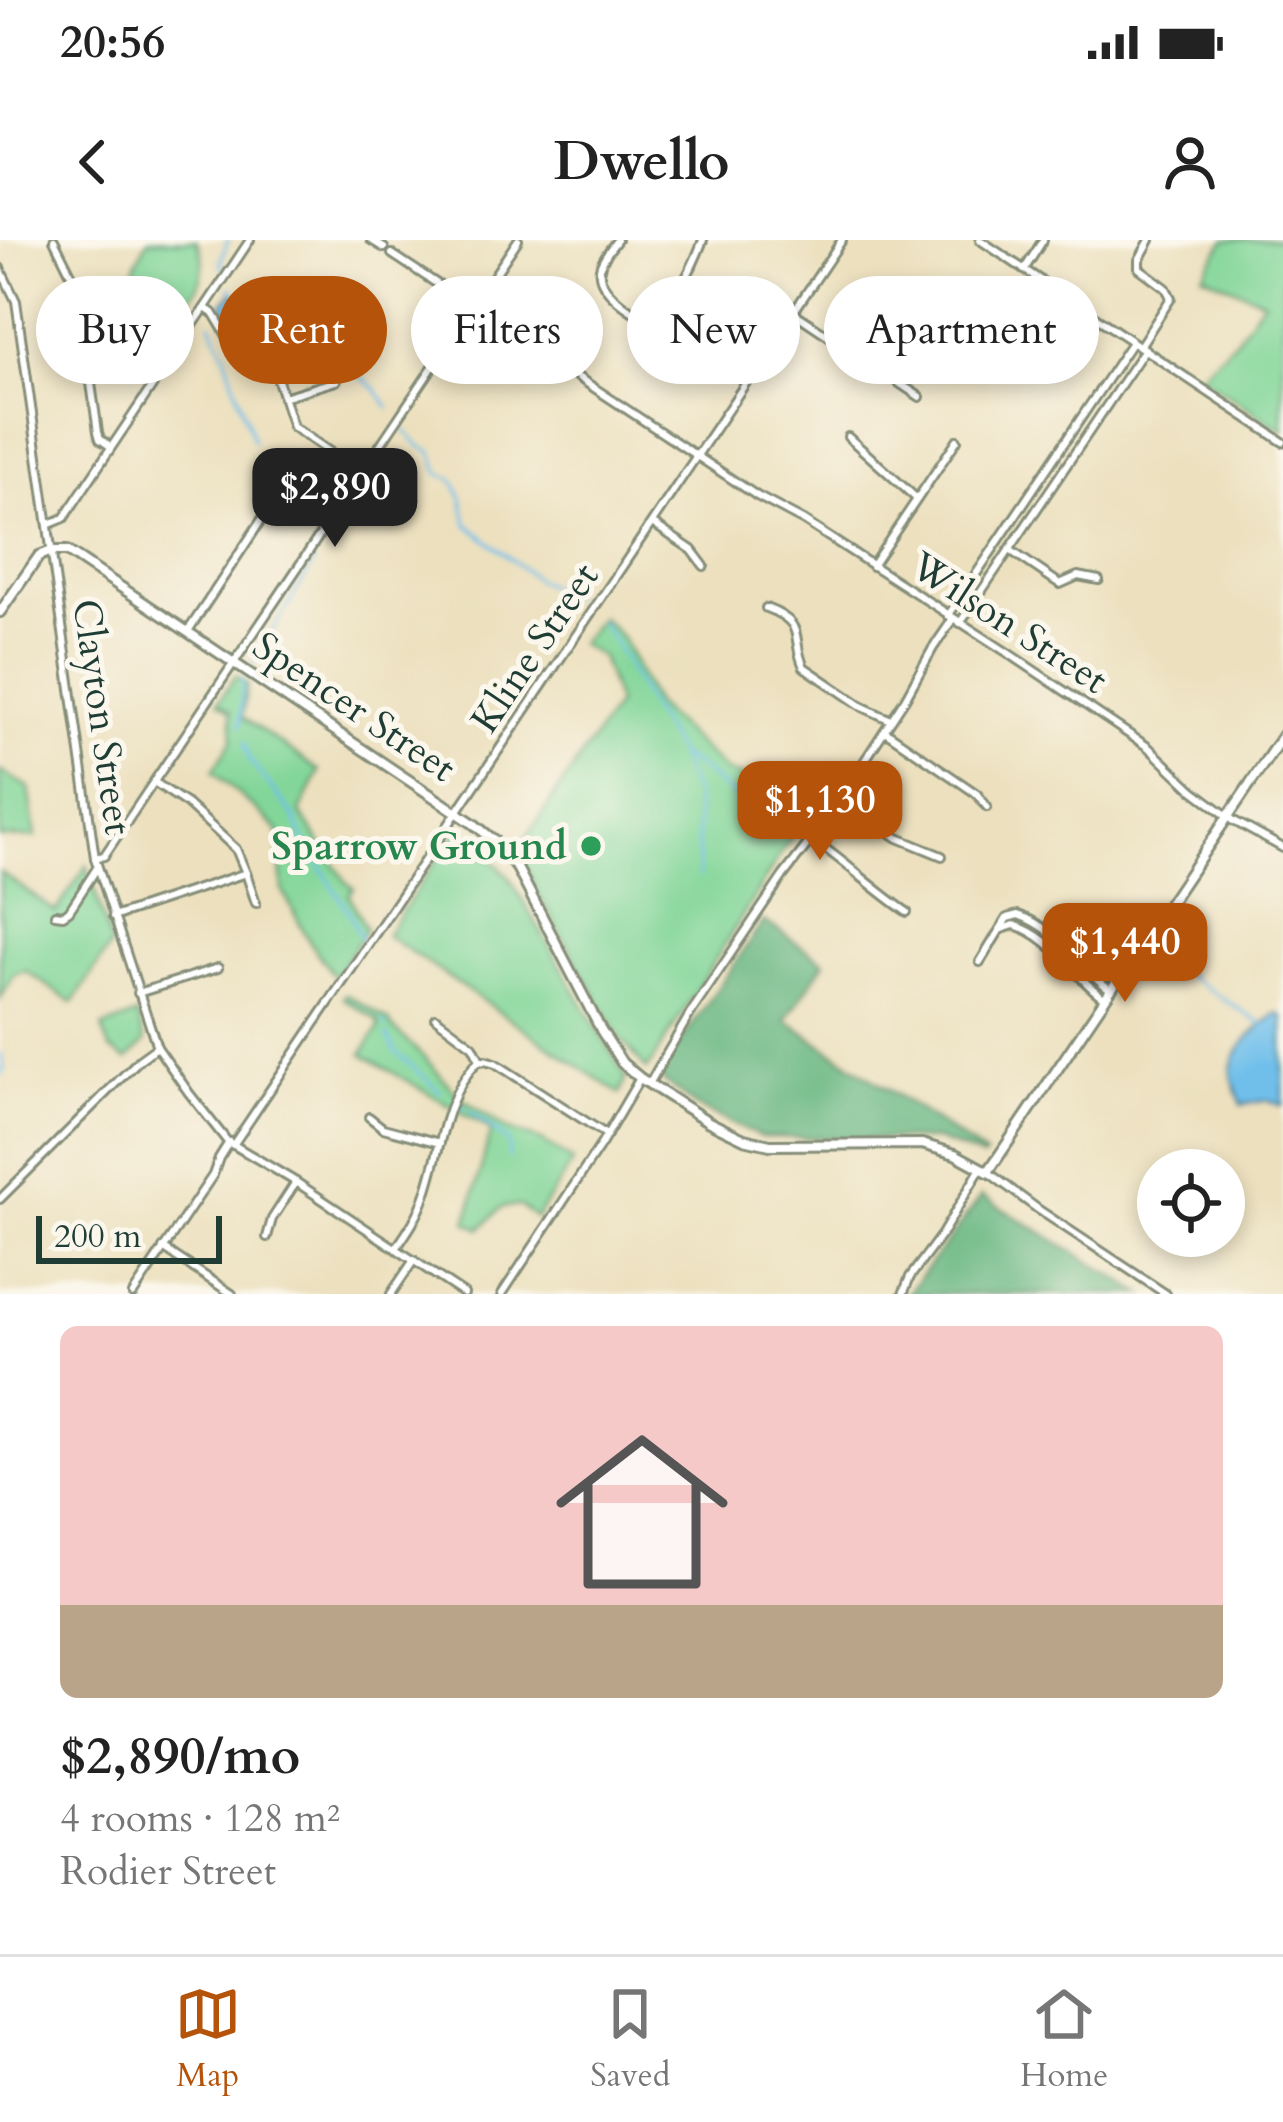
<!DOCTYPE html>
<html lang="en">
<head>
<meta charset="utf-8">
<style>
  body { margin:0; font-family:Cardo,serif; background:#f6f6f6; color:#222; height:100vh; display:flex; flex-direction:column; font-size:45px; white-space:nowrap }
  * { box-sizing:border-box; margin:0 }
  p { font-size:39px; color:#767676 }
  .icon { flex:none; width:66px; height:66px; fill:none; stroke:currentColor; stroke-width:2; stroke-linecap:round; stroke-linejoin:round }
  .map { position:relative; height:1054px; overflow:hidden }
  .drawer { display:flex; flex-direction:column; background:#fff; flex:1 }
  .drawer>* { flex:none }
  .top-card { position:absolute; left:36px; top:36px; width:1212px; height:108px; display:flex; gap:24px }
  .buttons { position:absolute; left:1137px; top:909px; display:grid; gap:24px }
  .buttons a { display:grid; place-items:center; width:108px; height:108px; border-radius:50%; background:#fff; box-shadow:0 6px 18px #0003; font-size:60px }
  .scale { position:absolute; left:36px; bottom:30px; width:186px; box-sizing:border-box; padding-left:12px; border:6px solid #1f3d34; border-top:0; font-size:33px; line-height:42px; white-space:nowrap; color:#1f3d34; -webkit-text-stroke:9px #fbf7ec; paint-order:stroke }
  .price { position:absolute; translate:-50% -102px; padding:0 27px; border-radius:24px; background:#b45309; color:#fff; font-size:39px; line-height:78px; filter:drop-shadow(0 3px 6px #0008) }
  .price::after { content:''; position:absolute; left:50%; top:72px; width:36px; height:27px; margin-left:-18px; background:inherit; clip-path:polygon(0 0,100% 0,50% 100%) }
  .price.on { background:#222; color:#fff }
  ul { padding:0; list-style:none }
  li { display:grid; align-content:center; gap:24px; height:636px; padding:0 60px }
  li span { display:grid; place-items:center; height:372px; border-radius:18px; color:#555 }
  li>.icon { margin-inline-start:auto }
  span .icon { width:216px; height:216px; fill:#fffc; stroke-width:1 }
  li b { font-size:51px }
  .chip { padding:0 42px; border-radius:54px; background:#fff; box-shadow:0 6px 18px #0003; font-size:42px; line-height:108px }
  .chip.on { background:#b45309; color:#fff }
  .status { display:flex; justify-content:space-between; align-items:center; height:84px; padding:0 60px; background:#fff; direction:ltr }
  .status svg { height:33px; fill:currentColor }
  header { display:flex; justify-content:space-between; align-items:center; height:156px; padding:0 60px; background:#fff; font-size:54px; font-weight:700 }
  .tab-bar { display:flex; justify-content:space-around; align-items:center; height:168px; border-top:3px solid #e0e0e0; background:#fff; font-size:33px; color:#767676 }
  .tab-bar a { display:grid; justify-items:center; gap:6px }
  .tab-bar .on { color:#b45309 }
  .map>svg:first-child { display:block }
</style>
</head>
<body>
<div class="status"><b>20:56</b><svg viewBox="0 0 49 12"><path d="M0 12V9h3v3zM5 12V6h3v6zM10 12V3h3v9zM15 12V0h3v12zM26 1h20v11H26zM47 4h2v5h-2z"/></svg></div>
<header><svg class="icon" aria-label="back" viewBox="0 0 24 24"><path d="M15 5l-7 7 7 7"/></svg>Dwello<svg class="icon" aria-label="person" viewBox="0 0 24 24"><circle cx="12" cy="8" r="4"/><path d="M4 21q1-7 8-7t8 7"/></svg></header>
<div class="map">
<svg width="1283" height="1054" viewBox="0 0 1283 1054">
  <rect width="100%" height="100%" fill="#fbf7ec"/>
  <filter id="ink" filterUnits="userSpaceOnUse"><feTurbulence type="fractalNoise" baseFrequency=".00833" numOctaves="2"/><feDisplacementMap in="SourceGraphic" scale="24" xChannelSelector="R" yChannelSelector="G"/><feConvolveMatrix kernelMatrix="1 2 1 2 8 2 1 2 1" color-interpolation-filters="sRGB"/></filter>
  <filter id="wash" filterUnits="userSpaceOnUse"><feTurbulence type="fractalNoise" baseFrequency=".004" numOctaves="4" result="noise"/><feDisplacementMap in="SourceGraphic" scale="48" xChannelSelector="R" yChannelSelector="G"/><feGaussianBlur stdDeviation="2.7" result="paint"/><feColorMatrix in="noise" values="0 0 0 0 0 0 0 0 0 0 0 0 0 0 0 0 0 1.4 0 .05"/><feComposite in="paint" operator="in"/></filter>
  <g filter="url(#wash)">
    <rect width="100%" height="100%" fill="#ece0be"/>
    <g fill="#82d699" stroke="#508a66" stroke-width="3">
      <path d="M 148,0 L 196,0 C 228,57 137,110 132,54 C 130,33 138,17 148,0 Z"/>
      <polygon points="1225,0 1283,0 1283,191 1199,135 1237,98 1263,60 1203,34"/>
      <polygon points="601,377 622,398 654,464 727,532 759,541 807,572 647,830 620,798 539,655 522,617 522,604 617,464 601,417 579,404"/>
      <polygon points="236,436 247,444 242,477 319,531 300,572 347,643 354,648 349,655 366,689 335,737 310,703 283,651 279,591 213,531 233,499 231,471 218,462"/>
      <polygon points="0,531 29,547 36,597 0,598"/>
      <polygon points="458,588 508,635 626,838 620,854 386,695"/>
      <polygon points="87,625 111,705 73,763 26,731 14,734 0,759 0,632 56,672"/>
      <polygon points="346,754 389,781 391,786 424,817 461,858 506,889 542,901 573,922 536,978 520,966 502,967 480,989 467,982 491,890 362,814 379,788 378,781 343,758"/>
      <polygon points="137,775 145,802 127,820 110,809 102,788"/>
    </g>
    <g fill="#69b781" stroke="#447a5a" stroke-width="3">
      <polygon points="764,681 825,722 786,780 985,915 983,918 936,900 761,897 695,866 657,836"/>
      <polygon points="982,956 1143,1054 907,1054"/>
    </g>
    <g fill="#70bfeb" stroke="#487e90" stroke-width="3">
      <polygon points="232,53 262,72 247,98 237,93 223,68 223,63"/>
      <path d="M 1277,773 L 1283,777 L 1283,866 L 1268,860 L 1242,865 C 1239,856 1234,846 1232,836 C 1229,810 1259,787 1277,773 Z"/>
    </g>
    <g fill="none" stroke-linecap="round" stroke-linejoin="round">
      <g stroke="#70bfeb" stroke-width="3">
        <polyline points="223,29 221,20 228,0"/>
        <path d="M 230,47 C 257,76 313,86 336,120"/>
        <polyline points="211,83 225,114 253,201"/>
        <polyline points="355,133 376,149 389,168"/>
        <polyline points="404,190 420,206 432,212 440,234 453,239 462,258 467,284 537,340 570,356"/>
        <polyline points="576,359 582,361"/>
        <path d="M 600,382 C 622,409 632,437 649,466 C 659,483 670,498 679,516 C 704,526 719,547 741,562 C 757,573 776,581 793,589 L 809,582"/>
        <polyline points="252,425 314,322"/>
        <polyline points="240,486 243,438"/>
        <polyline points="245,503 250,521 294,576 307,606 348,670 362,700"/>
        <polyline points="679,516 696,557 699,636"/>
        <polyline points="1159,717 1263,785"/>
        <polyline points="384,782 386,787"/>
        <polyline points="387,795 396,812 441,852"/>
        <polyline points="0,813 4,828 0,835"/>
        <polyline points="458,863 465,868"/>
        <polyline points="471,872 505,899 509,904 509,917"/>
      </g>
    </g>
  </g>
  <g filter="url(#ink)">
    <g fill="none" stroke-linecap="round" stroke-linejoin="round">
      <defs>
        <g id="minor">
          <polyline points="54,0 77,46 98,192 100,199 110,206"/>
          <polyline points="371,0 384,8"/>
          <path d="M 617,0 C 611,8 602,18 600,28 C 596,49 631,73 648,79 C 675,68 693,26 703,0"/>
          <polyline points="980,0 1283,202"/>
          <polyline points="392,14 697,216"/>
          <polyline points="0,28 16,61 95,618 157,807 189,853 227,901 296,942 464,1054"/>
          <polyline points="1024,30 1043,0"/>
          <polyline points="205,68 214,74 230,101 274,128 293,187 361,233"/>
          <polyline points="793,72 920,157"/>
          <polyline points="1140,106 1171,58 1166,48 1139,28 1139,20 1150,0"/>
          <polyline points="283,157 336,141 365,100 378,92"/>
          <polyline points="848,197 917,259"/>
          <polyline points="697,216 757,256 804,281 1008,413 1148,507 1193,550 1234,581 1283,608"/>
          <polyline points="652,283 692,310 704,326"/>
          <polyline points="50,284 64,278 250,0"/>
          <polyline points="1010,310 1060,344 1078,336 1099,340"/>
          <polyline points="872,326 957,200"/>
          <path d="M 766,368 C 808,384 790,397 804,427 L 863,467 L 891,480"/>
          <polyline points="948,376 1132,102"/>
          <polyline points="960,383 1145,109"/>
          <polyline points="188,391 280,252 327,283"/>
          <polyline points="885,491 977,554 987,567"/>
          <polyline points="840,558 898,598 942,616"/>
          <path d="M 812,599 C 846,622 873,649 907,672"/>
          <polyline points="95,618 104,616 110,607 518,0"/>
          <polyline points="246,633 256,663"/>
          <polyline points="55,674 63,675 69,671 97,628"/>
          <polyline points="113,677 246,633 236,609 187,564 154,542"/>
          <path d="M 1002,689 L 1014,685 C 1054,697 1071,735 1104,758"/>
          <path d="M 980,722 L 1007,678 L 1018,675 C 1059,689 1076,726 1110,749"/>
          <polyline points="138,753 218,728"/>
          <polyline points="436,778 473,806 480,820"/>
          <polyline points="649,844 690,774 783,636 824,583 905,459 933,408 953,379"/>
          <polyline points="369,877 383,888 440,903"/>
          <polyline points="233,905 842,0"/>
          <polyline points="988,932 1039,970 1166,1054"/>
          <polyline points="0,959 139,820 157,807"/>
          <polyline points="267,997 272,979 296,942"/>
          <path d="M 397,1007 C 408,991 419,975 425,956 C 441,911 443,858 477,822 L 485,820 L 495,823 L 607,895"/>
          <polyline points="163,1008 232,1054"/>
          <polyline points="133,1054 213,935 219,918 229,902"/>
          <polyline points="391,1054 414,1020"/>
          <polyline points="502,1054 602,903 640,838"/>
          <polyline points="903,1054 910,1037 942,994 981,928"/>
        </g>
        <polyline id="tertiary" points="0,372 39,316 52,311 67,311 474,584 496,602 517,628 601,790 622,823 640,838 709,882 744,899 770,905 922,904 955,914 988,932 1283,495"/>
      </defs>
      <use href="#minor" stroke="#868e79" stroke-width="12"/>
      <use href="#tertiary" stroke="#868e79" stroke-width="14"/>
      <use href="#minor" stroke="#fff" stroke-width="6"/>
      <use href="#tertiary" stroke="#fff" stroke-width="8"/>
    </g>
  </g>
  <circle fill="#2e9e5b" stroke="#fbf7ec" stroke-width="4.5" cx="591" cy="606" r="12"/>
  <g text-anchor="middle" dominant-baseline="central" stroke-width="10" stroke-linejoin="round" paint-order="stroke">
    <g font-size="39" fill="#1f3d34" stroke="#fbf7ec">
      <text transform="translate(1009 383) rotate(33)">Wilson Street</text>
      <text transform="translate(535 408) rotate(-56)">Kline Street</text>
      <text transform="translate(354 467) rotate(34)">Spencer Street</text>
      <text transform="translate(102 477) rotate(82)">Clayton Street</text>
    </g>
    <g font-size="39" font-weight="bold" fill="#27864d" stroke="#fbf7ec" text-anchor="end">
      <text x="567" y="606">Sparrow Ground</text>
    </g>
  </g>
</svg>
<div class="buttons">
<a><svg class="icon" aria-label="locate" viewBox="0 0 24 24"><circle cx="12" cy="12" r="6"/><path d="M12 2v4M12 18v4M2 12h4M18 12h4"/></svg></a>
</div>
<div class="scale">200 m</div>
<b class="price on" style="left:335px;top:310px">$2,890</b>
<b class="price" style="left:820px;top:623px">$1,130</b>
<b class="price" style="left:1125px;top:765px">$1,440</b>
<div class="top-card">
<a class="chip">Buy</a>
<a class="chip on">Rent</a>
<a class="chip">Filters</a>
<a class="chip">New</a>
<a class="chip">Apartment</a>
</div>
</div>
<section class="drawer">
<ul>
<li><span style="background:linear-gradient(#f6c9c9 75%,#b9a48a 0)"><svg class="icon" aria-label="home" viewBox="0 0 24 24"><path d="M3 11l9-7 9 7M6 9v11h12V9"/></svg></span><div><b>$2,890/mo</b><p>4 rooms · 128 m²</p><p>Rodier Street</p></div></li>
</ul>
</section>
<nav class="tab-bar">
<a class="on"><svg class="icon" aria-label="map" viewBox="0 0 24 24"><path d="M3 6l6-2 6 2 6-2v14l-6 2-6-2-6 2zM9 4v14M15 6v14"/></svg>Map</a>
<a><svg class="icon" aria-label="saved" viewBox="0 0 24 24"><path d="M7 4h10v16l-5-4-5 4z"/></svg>Saved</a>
<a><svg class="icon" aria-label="home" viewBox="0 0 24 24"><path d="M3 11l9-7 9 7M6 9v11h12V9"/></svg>Home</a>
</nav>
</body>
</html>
